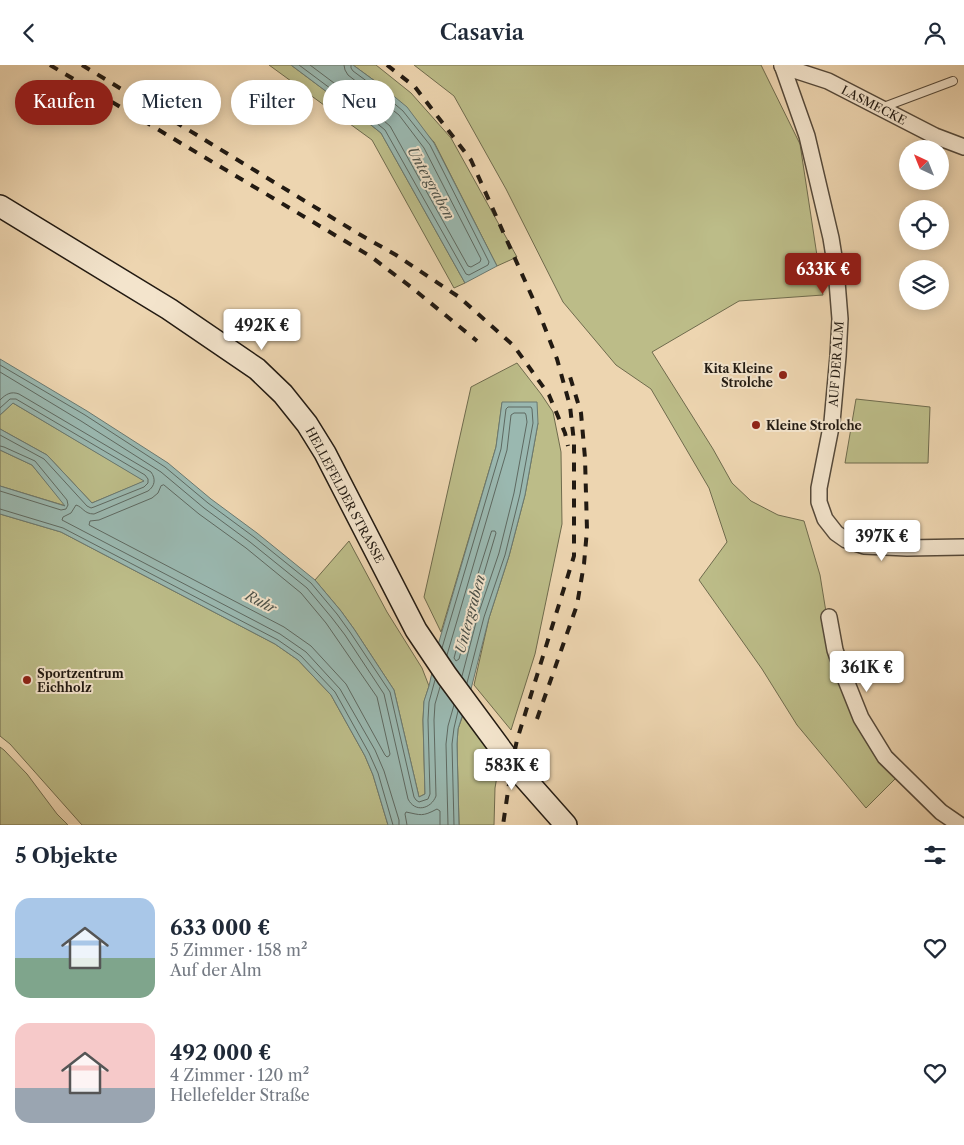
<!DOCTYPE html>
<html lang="de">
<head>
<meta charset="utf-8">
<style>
  body { margin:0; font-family:"Libre Caslon Text",serif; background:#f2f2f3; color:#1f2937; height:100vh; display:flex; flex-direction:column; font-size:19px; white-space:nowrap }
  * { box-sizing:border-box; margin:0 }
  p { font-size:16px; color:#747a83 }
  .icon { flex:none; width:28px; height:28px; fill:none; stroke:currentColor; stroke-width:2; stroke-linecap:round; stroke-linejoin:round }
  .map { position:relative; height:760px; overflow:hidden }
  .details { display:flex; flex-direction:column; background:#fff; flex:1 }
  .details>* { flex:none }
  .guide { position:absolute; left:15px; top:15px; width:500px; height:45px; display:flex; gap:10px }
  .needle { width:32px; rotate:317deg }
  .fabs { position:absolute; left:899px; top:75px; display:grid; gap:10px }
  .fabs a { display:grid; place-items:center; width:50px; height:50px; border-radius:50%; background:#fff; box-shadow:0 2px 12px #0003; font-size:25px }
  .price { position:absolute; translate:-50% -42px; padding:0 11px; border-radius:5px; background:#fff; color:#222; font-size:16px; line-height:32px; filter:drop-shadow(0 1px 2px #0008) }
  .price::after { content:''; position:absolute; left:50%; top:30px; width:15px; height:11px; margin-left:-8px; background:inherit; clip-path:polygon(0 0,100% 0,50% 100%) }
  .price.selected { background:#8f2418; color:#fff }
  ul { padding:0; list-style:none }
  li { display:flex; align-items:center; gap:15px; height:125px; padding:0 15px }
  li span { display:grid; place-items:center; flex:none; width:140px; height:100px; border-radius:15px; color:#555 }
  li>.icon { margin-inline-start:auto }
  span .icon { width:60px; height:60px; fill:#fffc; stroke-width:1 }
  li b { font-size:21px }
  h2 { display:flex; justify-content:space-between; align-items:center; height:60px; padding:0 15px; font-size:21px }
  .tag { padding:0 18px; border-radius:22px; background:#fff; box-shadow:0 2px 12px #0003; font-size:18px; line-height:45px }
  .tag.selected { background:#8f2418; color:#fff }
  header { display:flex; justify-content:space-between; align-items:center; height:65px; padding:0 15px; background:#fff; font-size:22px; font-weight:600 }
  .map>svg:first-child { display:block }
</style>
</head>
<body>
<header><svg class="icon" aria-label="back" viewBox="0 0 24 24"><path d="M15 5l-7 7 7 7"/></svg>Casavia<svg class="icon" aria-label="person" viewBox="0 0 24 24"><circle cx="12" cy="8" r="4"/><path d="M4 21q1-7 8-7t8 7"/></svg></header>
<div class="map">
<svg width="964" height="760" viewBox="0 0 964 760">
  <rect width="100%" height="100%" fill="#edd5b0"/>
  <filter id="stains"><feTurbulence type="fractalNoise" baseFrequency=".004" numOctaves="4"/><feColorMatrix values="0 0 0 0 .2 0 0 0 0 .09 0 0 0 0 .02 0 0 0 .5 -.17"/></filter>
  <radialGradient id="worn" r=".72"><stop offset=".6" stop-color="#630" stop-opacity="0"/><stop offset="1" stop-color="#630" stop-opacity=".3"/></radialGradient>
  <g fill="#bcbc88" stroke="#6f6b4d">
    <polygon points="269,0 291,0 371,60 381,68 465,218 454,223 372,75"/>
    <polygon points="353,0 376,0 411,28 451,73 517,192 497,201 434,77 379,19"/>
    <polygon points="414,0 761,0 800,79 823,230 739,236 652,287 713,384 732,418 751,436 778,450 804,456 820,510 832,584 881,697 896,713 866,743 797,660 762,604 699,515 727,477 709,423 651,324 616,300 563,237 506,124 454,31"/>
    <polygon points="517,298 541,329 553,347 561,387 562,459 535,589 511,665 474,620 489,553 509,491 525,430 538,358 502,338 496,382 441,567 424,532 471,322"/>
    <polygon points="856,334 930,342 928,398 845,398"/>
    <polygon points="13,338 145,416 92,438 47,390 0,364 0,350"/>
    <polygon points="0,385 32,400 66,441 0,421"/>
    <polygon points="0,449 61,467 275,579 298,595 331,630 365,691 373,710 388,760 82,760 10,679 0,671"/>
    <polygon points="349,476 387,547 422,603 429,621 424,637 423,655 425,729 419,732 394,625 354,564 341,546 315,515"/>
    <polygon points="463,650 499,700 495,723 494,760 459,760 457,679 458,664"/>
    <polygon points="0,682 4,685 27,709 57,749 68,760 0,760"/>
  </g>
  <g fill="#9ab8b0" stroke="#6a7971">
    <polygon points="291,0 353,0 379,19 407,42 434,78 497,201 465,218 381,68 371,60"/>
    <polygon points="0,294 87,346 168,398 211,434 257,468 315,515 341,546 354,564 394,625 419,732 425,729 423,655 424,636 429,621 438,580 496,382 502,337 537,337 538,358 525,430 509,491 489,553 471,624 458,664 457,679 459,760 388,760 373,710 365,691 331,630 298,595 275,579 61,467 0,449 0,421 65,441 32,400 0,385 0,364 47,390 92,438 144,416 13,338 0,350"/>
  </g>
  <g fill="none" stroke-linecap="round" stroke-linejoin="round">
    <g stroke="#5e6961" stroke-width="1">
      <polyline points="299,0 374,56 385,65 466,209 469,210 488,200 489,197 430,80 403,46 376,23 353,6 351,3 351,0"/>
      <polyline points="310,0 378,51 390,61 468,201 471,202 480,197 481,194 424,83 399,50 348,10 345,5 344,0"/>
      <polyline points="0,300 85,350 165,402 208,438 254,472 311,518 337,549 350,567 390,627 414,732 416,735 419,737 428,734 430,729 428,655 429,637 435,615"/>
      <path d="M 0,307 L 81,356 L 161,407 L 204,443 L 250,477 L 307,523 L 332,553 L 345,570 L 384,629 L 408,734 C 415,748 431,744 436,731 L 434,655 L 435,639 L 440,622"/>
      <path d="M 0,335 C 6,329 11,326 19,329 L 151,407 C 156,414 155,421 148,426 L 94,449 C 84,449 83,442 76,440 L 71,448 L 63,452 L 62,455 L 280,569 L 306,587 L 340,624 L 375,685 L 384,706 L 399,755 L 399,760"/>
      <polyline points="0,343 10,334 16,334 145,410 148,414 148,418 144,422 94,442 91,443 87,441 44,394 0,370"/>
      <polyline points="0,381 4,382 35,396 67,435 68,440 66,444 61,445 0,426"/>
      <polygon points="164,420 199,449 246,483 301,528 326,558 377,632 390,689 389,691 387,692 385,690 346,619 311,581 284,562 89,460 90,456 99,455 152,433 158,428 161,421"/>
      <polyline points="0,444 63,463 278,575 301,591 335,627 369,688 378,708 393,760"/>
      <polygon points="492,466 495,466 496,468 482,515 479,517 477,513"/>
      <polygon points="461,569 464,570 465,572 459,594 456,596 454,593 460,571"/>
      <polyline points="442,583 501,384 506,344 508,342 531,342 532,344 533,358 520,429 505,490 484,552 467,618"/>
      <polyline points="447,590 507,385 511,350 514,348 525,348 526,350 527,357 514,428 499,488 478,550 462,611"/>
      <path d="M 407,760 L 405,749 L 406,747 C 421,750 422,752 437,744 L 440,746 L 440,760"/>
      <polyline points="448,760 446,679 448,661 454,640"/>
      <polyline points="454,760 452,679 454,663 458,646"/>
    </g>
    <defs>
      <polyline id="lane" points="881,43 953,16"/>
      <g id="street">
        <polyline points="782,0 807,71 831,173 836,204 840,254 838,291 832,357 819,423 819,437 825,454 836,468 846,475 864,481 907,483 964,482"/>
        <polyline points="782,1 828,16 935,71 964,82"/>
        <polyline points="829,552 835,585 845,613 861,653 885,692 941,747 960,760"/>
      </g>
      <polyline id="secondary" points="0,141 169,244 257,304 283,329 307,359 325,388 416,565 447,611 512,699 566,760"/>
    </defs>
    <use href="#lane" stroke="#55493a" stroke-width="10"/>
    <use href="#street" stroke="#55493a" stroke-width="18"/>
    <use href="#secondary" stroke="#221a12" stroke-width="24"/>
    <use href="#lane" stroke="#f3e4cc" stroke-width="8"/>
    <use href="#street" stroke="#f3e4cc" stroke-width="15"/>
    <use href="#secondary" stroke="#f3e4cc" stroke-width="21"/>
    <g stroke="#221a12" stroke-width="4" stroke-dasharray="9 9" stroke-linecap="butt">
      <polyline points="50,0 370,191 411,222 477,276"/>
      <polyline points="82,0 359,169 396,190 459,232 514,281 549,330 565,368 568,381"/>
      <polyline points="387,0 415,22 471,95 538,245 557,294 570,341 574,377 574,491 517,675 512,699 503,760"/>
      <polyline points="537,654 577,540 584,499 587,465 585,393 581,348 568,305"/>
    </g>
  </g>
  <g fill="#8f2418" stroke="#f3e4cc" stroke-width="2">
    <circle cx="783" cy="310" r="5"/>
    <circle cx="756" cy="360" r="5"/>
    <circle cx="27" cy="615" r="5"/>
  </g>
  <g text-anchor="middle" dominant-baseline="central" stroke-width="4" stroke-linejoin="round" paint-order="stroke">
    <g font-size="12" fill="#221a12" stroke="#f3e4cc">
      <text transform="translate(874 40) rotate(27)">LASMECKE</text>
      <text transform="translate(836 299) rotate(-86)">AUF DER ALM</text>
      <text transform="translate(345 430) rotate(62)">HELLEFELDER STRASSE</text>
    </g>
    <g font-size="12" font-weight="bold" fill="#221a12" stroke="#f3e4cc" text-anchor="start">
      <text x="773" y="303" text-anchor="end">Kita Kleine<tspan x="773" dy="14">Strolche</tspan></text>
      <text x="766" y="360">Kleine Strolche</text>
      <text x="37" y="608">Sportzentrum<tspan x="37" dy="14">Eichholz</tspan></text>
    </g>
    <g font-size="14" font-style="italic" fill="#4c5149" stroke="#f3e4cc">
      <text transform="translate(431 118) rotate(61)">Untergraben</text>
      <text transform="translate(261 537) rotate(27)">Ruhr</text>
      <text transform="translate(470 549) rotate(-75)">Untergraben</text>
    </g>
  </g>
  <rect width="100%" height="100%" filter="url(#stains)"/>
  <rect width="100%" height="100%" fill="url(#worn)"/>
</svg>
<div class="fabs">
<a><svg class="needle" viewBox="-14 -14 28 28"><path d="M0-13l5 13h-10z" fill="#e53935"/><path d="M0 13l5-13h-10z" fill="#747a83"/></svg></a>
<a><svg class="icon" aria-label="locate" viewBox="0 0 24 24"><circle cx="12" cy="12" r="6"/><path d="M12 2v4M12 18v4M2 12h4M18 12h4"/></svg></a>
<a><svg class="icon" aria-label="layers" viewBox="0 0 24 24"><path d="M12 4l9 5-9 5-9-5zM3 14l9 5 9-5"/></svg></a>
</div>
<b class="price selected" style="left:823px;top:230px">633K €</b>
<b class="price" style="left:262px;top:286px">492K €</b>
<b class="price" style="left:882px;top:497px">397K €</b>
<b class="price" style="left:867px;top:628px">361K €</b>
<b class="price" style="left:512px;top:726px">583K €</b>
<div class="guide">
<a class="tag selected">Kaufen</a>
<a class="tag">Mieten</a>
<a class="tag">Filter</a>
<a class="tag">Neu</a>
</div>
</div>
<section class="details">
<h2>5 Objekte<svg class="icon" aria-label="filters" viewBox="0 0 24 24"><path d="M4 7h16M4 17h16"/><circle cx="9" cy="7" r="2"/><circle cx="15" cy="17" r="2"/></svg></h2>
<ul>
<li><span style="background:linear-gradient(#a9c7e8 60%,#7fa58c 0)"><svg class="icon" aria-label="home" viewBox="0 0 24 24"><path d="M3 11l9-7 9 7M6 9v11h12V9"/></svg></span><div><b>633 000 €</b><p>5 Zimmer · 158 m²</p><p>Auf der Alm</p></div><svg class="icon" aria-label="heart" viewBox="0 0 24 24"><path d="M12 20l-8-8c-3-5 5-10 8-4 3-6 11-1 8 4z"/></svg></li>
<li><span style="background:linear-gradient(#f6c9c9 65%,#9aa5b1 0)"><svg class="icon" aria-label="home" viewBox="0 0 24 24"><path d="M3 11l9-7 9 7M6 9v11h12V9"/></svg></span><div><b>492 000 €</b><p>4 Zimmer · 120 m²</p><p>Hellefelder Straße</p></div><svg class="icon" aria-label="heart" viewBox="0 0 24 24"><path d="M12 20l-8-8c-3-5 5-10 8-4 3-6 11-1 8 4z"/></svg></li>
</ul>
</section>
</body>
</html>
